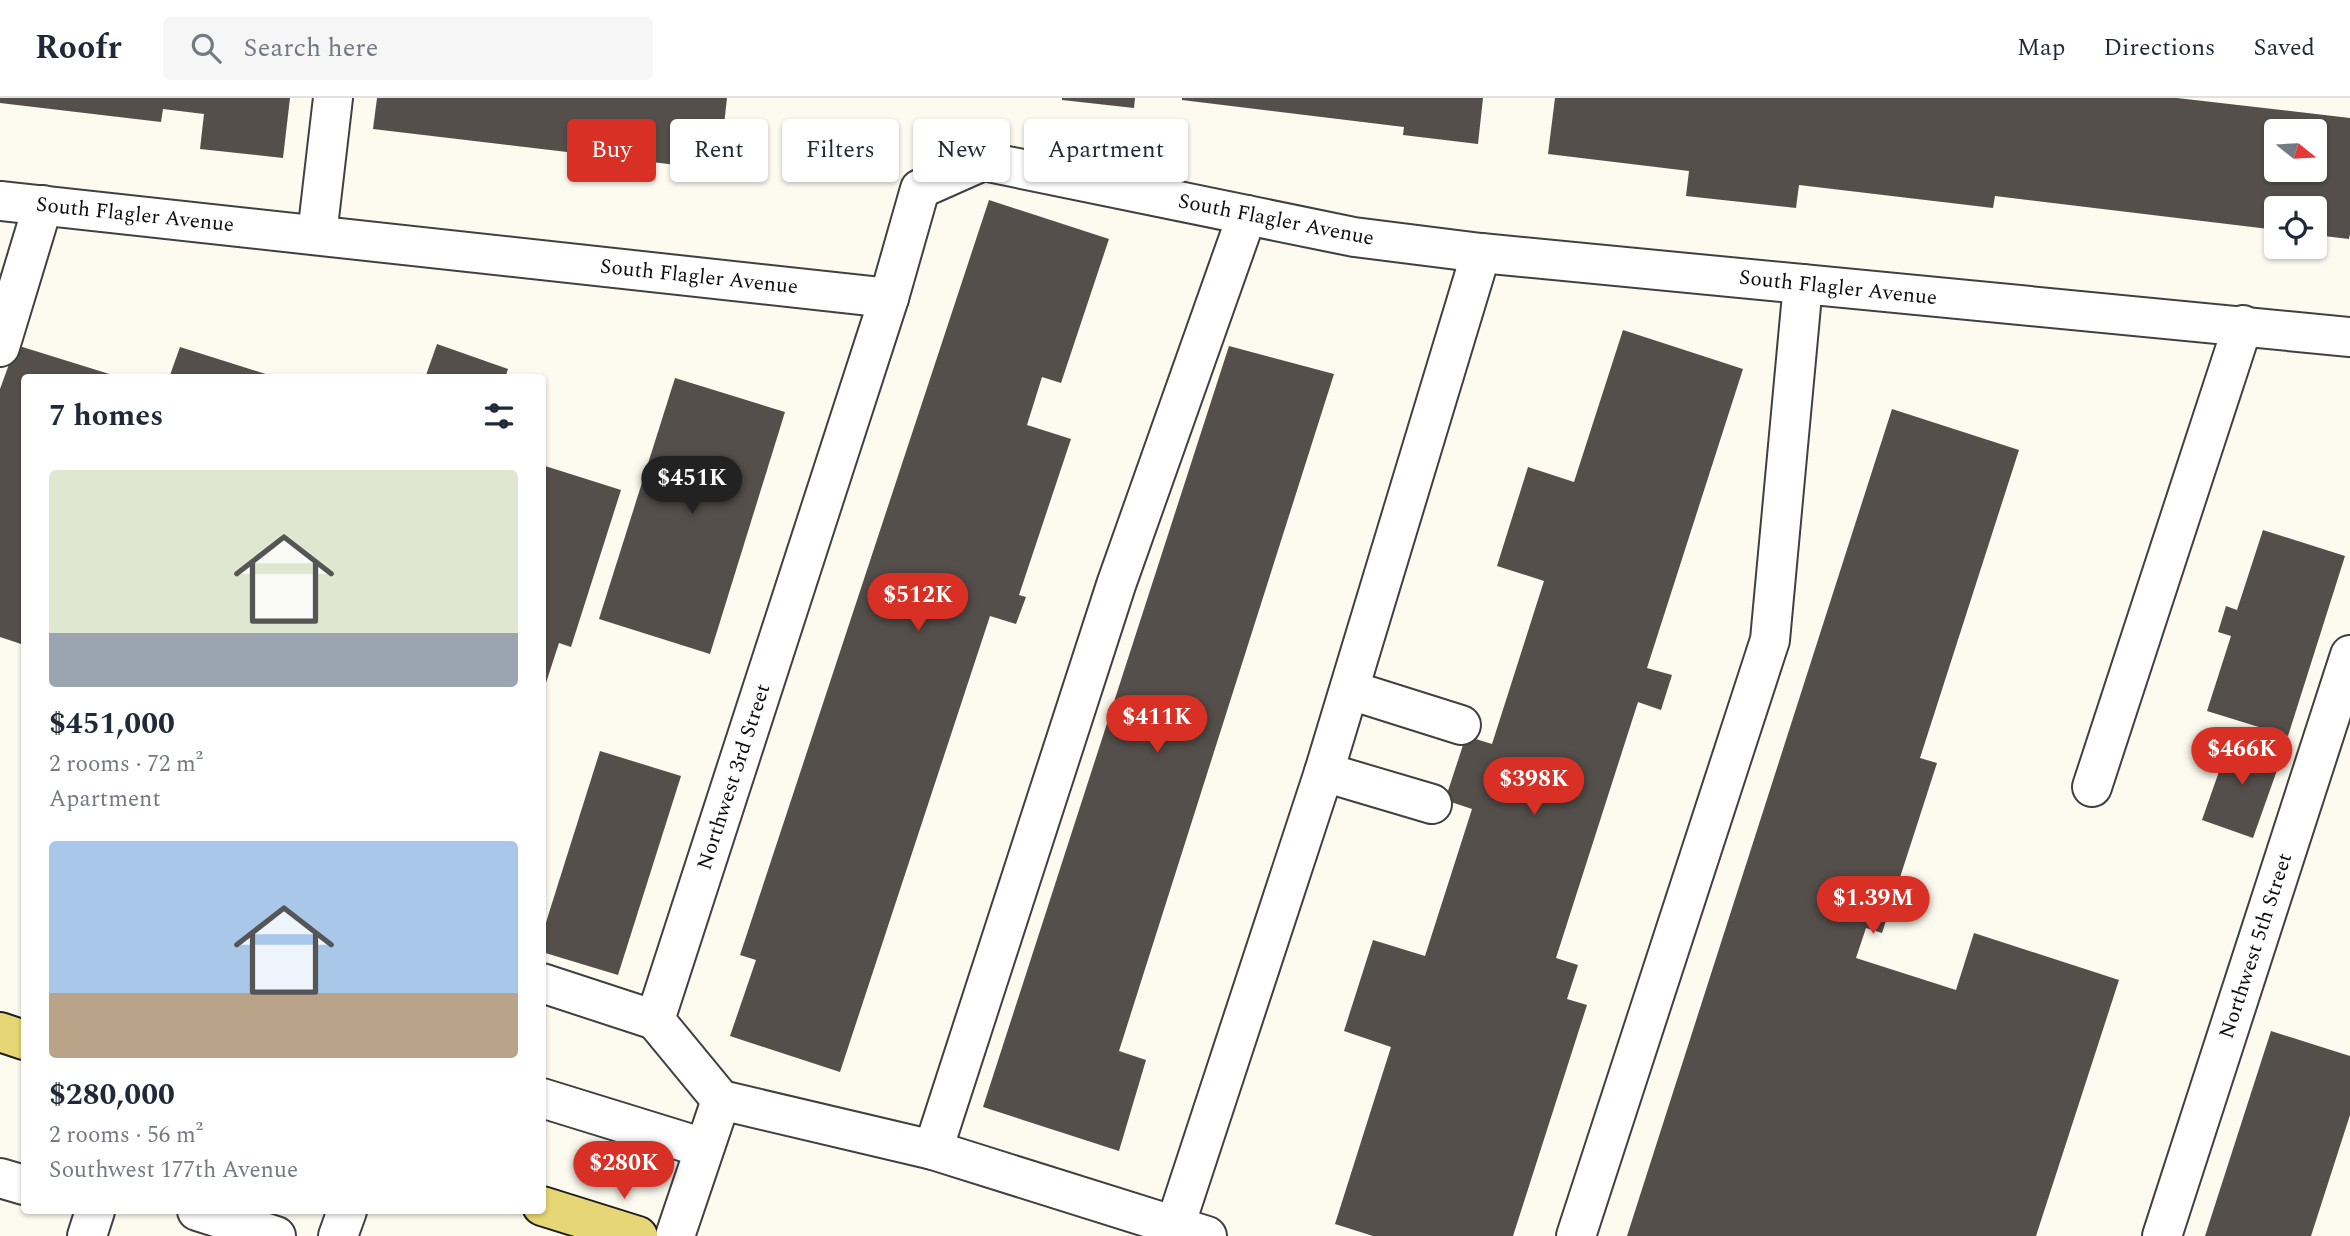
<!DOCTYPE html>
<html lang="en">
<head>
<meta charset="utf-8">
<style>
  body { margin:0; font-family:Spectral,serif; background:#f6f6f7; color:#1f2937; height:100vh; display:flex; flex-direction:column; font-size:26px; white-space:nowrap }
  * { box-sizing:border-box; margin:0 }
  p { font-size:23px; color:#747a83 }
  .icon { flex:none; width:38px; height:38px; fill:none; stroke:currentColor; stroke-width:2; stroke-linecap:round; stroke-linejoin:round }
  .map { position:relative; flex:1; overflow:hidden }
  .panel { position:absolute; left:21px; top:276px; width:525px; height:840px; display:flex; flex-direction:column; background:#fff; border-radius:7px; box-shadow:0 2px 5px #0004 }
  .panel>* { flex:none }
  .banner { position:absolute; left:567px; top:21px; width:665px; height:63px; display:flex; gap:14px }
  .needle { width:46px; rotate:108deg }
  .controls { position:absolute; left:2264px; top:21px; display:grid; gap:14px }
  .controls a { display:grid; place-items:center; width:63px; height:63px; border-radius:7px; background:#fff; box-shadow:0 2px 5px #0004; font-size:35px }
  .price { position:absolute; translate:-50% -60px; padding:0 16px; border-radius:24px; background:#d93025; color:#fff; font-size:23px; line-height:46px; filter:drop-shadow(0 2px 4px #0008) }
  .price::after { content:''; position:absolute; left:50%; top:42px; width:21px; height:16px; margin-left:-10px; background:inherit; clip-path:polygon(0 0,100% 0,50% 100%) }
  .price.active { background:#222; color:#fff }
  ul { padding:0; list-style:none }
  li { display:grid; align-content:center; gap:14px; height:371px; padding:0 28px }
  li span { display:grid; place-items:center; height:217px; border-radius:7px; color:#555 }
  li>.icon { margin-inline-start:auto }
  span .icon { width:126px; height:126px; fill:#fffc; stroke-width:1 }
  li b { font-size:30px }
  h2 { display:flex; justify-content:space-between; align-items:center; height:84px; padding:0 28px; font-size:30px }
  .chip { padding:0 24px; border-radius:7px; background:#fff; box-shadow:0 2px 5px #0004; font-size:24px; line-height:63px }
  .chip.active { background:#d93025; color:#fff }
  header { display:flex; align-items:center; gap:42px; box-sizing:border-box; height:98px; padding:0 35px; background:#fff; border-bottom:2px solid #e0e1e3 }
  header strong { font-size:33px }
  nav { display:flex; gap:38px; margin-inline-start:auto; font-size:24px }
  .search { width:490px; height:63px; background:#f6f6f7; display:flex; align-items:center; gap:18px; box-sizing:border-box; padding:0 24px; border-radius:7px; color:#747a83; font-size:26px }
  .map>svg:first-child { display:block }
</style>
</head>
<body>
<header>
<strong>Roofr</strong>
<div class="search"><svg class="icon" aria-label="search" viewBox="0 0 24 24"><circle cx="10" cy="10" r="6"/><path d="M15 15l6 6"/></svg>Search here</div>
<nav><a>Map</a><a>Directions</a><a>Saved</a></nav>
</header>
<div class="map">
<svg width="2350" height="1138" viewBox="0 0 2350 1138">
  <rect width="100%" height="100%" fill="#fdfbef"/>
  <g fill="#544f4b" fill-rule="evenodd">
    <polygon points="0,0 290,0 283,60 200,51 204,16 163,11 161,24 0,5"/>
    <polygon points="377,0 727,0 719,72 373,31"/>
    <polygon points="1062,0 1135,0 1134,10 1062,2"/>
    <polygon points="1182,0 1483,0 1478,46 1403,37 1404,29 1182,2"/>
    <path d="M 1555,0 L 2177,0 L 2350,20 L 2350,136 L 2349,141 L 2315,137 L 2315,110 L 2277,110 L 2277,132 L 1995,98 L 1993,110 L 1799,87 L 1796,110 L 1686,98 L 1689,73 L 1548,56 ZM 2277,33 L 2315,33 L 2315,72 L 2277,72 Z"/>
    <polygon points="989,102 1109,141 1061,285 1042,279 1027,327 1071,341 1019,497 1026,499 1016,526 990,518 840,974 730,938 756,862 740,857"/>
    <polygon points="1623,232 1743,271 1647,570 1672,577 1661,612 1638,604 1556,860 1578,867 1567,901 1587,907 1513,1138 1373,1138 1335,1126 1391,949 1344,933 1373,842 1425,858 1472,711 1445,702 1466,638 1492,646 1544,483 1497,468 1528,369 1574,384"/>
    <polygon points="437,246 508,271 505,280 425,280"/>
    <polygon points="16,247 119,279 24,280 24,547 0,539 0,291"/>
    <polygon points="1229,248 1334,276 1119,953 1146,962 1119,1053 983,1009"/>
    <polygon points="180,249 275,279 275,280 169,280"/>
    <polygon points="675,280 785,314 710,556 599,521"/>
    <polygon points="1892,311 2019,352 1920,660 1937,665 1882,835 1866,830 1856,860 1956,892 1974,835 2119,882 2036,1138 1627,1138"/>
    <polygon points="542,367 621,392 571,549 559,545 543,594"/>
    <polygon points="2263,432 2345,458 2288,638 2207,613 2231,538 2218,534 2226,508 2237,512"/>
    <polygon points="2245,637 2272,646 2268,657 2281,661 2253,740 2202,722 2229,645 2241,649"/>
    <polygon points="600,653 681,678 618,877 542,854 542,837"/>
    <polygon points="2271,933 2350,958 2350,1017 2311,1138 2205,1138"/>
  </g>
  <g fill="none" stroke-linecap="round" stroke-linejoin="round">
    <defs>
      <g id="minor">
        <polyline points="0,103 889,200 920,91 983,63 1354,139 1481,155 2350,239"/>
        <polyline points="317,137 333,0"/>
        <polyline points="0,249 43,107"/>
        <polyline points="1350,592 1461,627"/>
        <polyline points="1324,674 1432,706"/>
        <polyline points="2092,689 2243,227"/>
        <polyline points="542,885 655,922"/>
        <polyline points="542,1000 704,1050"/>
        <polyline points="721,1002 933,1052 1207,1138"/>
        <polyline points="933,1052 1116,487 1247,117"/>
        <polyline points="0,1080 24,1087"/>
        <polyline points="197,1113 276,1138"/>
        <polyline points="1175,1128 1324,674 1481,155"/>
        <polyline points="87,1138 95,1113"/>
        <polyline points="338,1138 347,1113"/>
        <polyline points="675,1138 721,1002 655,922 889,200"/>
        <polyline points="1576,1138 1770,542 1803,186"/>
        <polyline points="2162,1138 2350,557"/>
      </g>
      <g id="major">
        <polyline points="0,934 24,942"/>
        <polyline points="542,1108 638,1138"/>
      </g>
    </defs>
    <use href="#minor" stroke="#404040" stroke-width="42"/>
    <use href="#major" stroke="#1e1e1e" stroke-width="42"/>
    <use href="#minor" stroke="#fff" stroke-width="38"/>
    <use href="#major" stroke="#e7d675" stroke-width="38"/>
  </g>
  <g text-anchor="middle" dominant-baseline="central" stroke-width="7" stroke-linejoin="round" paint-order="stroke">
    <g font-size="21" fill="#0d0d0d" stroke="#fff">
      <text transform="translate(135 117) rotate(6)">South Flagler Avenue</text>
      <text transform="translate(1276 122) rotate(11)">South Flagler Avenue</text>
      <text transform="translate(699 179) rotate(6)">South Flagler Avenue</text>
      <text transform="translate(1838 190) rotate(6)">South Flagler Avenue</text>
      <text transform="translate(734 679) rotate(-72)">Northwest 3rd Street</text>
      <text transform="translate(2256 848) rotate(-72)">Northwest 5th Street</text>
    </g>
  </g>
</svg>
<div class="controls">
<a><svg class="needle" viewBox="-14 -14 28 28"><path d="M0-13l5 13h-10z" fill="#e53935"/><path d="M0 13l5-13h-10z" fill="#747a83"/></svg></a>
<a><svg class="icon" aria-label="locate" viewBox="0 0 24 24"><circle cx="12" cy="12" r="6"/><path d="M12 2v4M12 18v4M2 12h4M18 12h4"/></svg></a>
</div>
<b class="price active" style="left:692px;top:418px">$451K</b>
<b class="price" style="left:918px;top:535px">$512K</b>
<b class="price" style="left:1157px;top:657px">$411K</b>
<b class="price" style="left:2242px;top:689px">$466K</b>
<b class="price" style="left:1534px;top:719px">$398K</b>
<b class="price" style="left:1873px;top:838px">$1.39M</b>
<b class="price" style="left:624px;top:1103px">$280K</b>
<div class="banner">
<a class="chip active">Buy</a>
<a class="chip">Rent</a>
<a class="chip">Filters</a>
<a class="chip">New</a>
<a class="chip">Apartment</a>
</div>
<section class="panel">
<h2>7 homes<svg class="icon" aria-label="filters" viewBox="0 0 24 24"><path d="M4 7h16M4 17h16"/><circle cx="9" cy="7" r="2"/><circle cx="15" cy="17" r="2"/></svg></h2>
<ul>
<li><span style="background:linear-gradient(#dfe7d0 75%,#9aa5b1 0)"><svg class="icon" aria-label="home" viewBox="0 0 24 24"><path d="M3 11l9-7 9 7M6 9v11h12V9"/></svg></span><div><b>$451,000</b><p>2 rooms · 72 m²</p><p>Apartment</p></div></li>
<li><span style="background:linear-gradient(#a9c7e8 70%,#b9a48a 0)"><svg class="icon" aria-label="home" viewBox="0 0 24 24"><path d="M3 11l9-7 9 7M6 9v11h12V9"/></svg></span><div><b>$280,000</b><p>2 rooms · 56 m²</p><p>Southwest 177th Avenue</p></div></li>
</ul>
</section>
</div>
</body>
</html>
